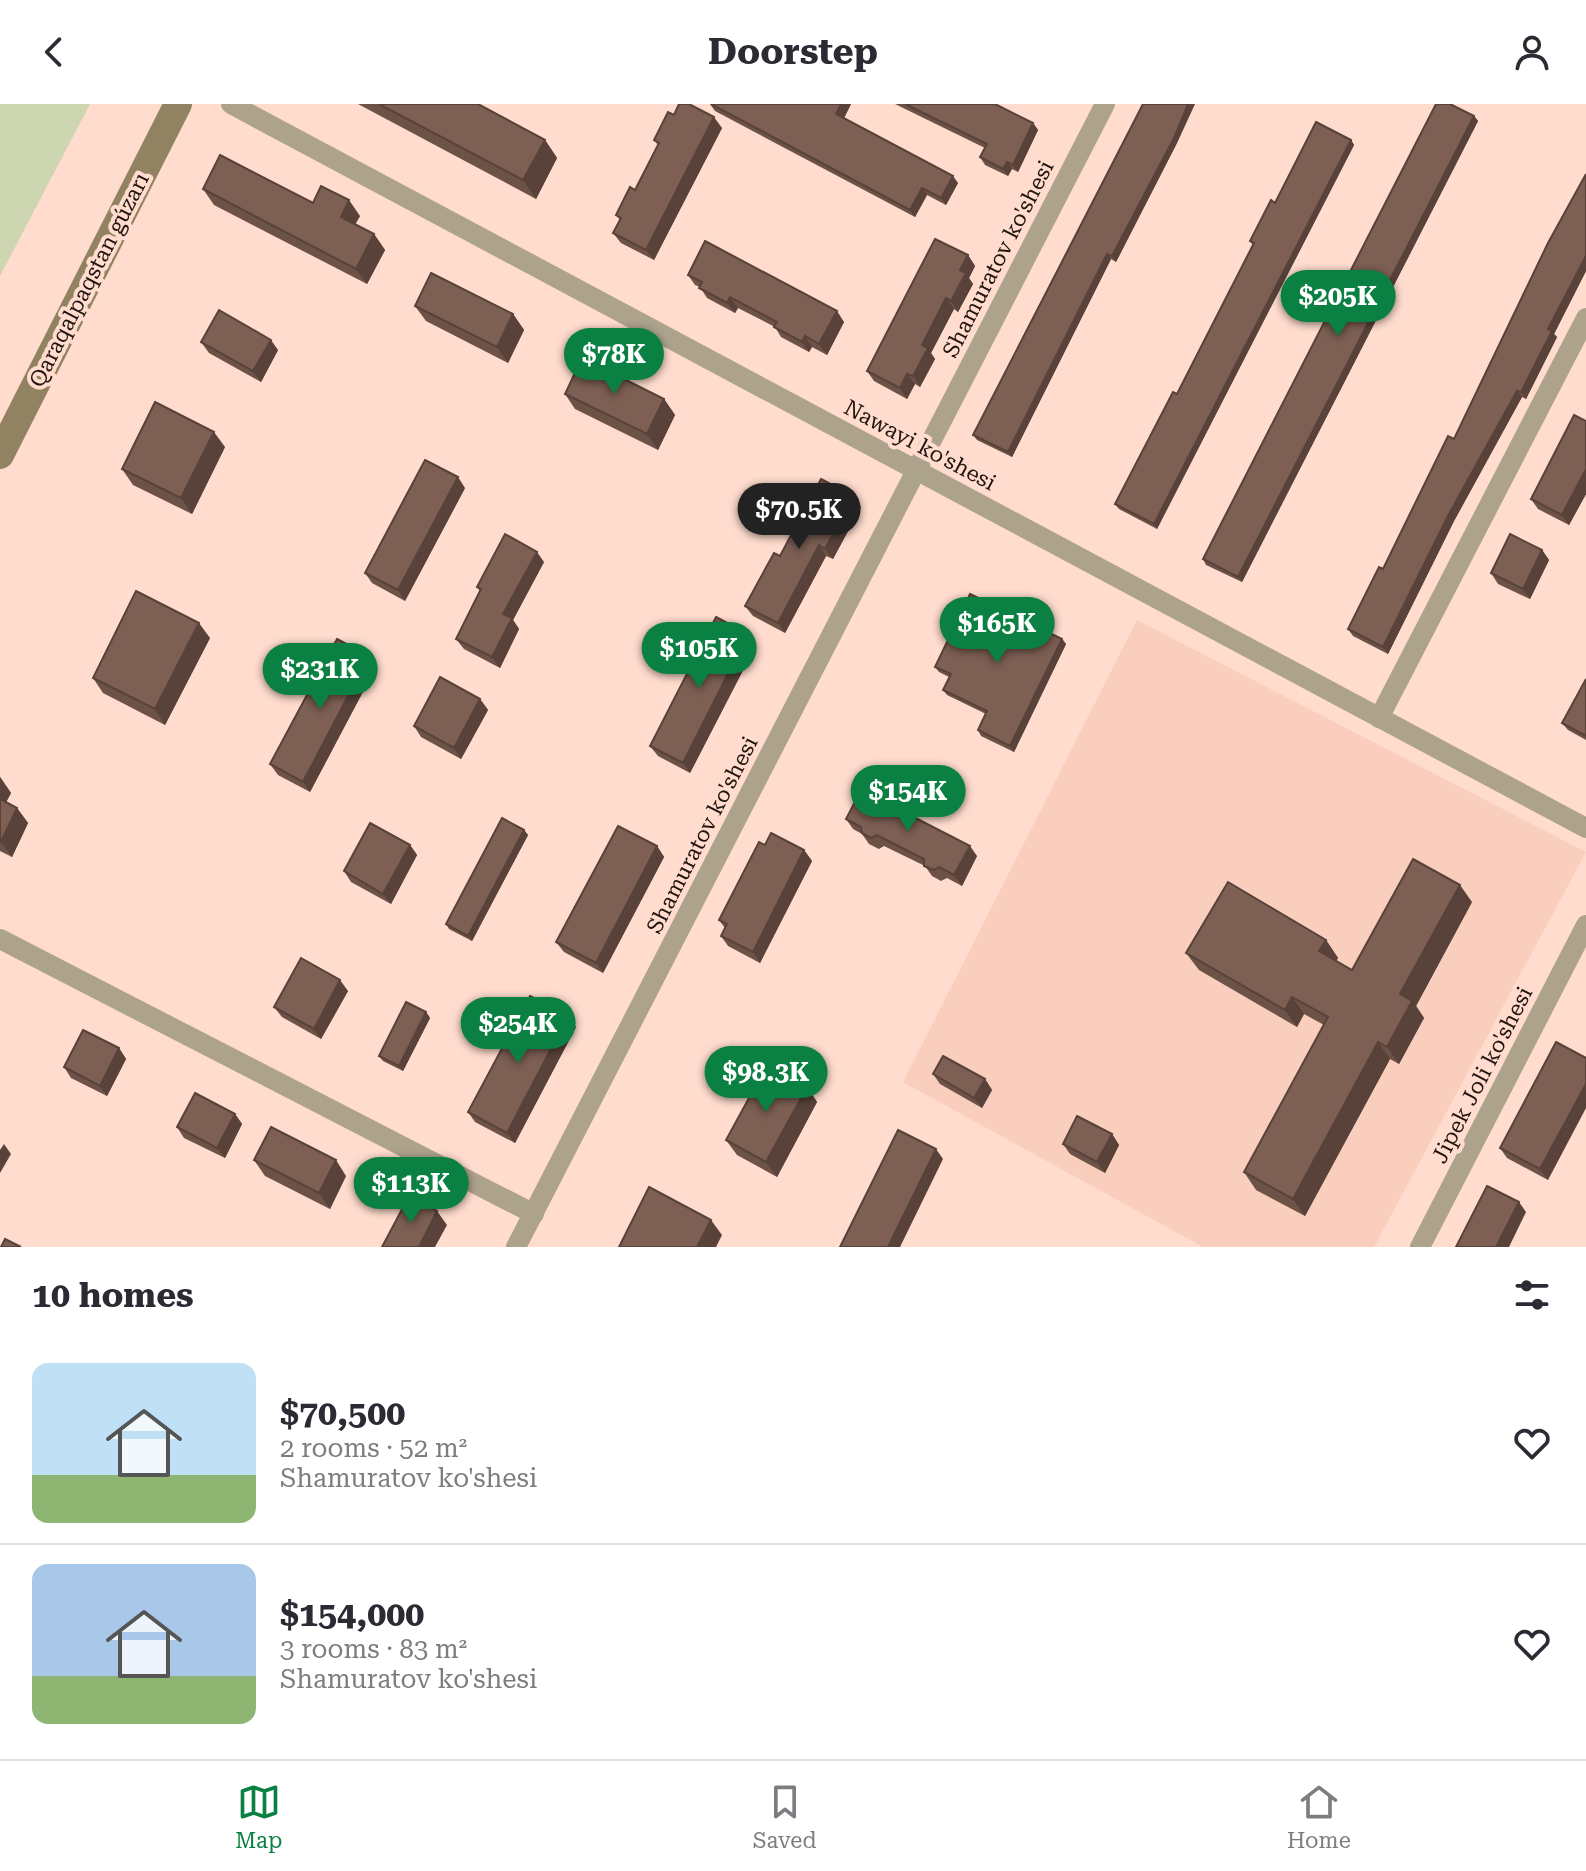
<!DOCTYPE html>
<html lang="en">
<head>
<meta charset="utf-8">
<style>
  body { margin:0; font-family:"Roboto Serif",serif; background:#f2f2f3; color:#2b2b33; height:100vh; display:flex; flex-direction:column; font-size:30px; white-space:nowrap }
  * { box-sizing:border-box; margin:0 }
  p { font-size:26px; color:#7c7c81 }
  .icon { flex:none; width:44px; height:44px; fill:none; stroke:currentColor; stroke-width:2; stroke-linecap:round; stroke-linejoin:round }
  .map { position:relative; height:1143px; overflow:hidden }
  .panel { display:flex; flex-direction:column; background:#fff; flex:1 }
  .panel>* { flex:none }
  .price { position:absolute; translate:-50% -68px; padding:0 18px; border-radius:28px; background:#0b8043; color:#fff; font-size:26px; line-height:52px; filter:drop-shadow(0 2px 4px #0008) }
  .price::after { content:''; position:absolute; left:50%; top:48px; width:24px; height:18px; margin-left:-12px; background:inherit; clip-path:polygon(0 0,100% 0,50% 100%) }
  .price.on { background:#222; color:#fff }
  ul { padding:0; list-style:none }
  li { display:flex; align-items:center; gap:24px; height:200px; padding:0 32px }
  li+li { border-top:2px solid #e1e1e2 }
  li span { display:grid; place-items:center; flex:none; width:224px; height:160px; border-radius:16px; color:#555 }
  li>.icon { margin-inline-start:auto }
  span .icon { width:96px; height:96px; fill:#fffc; stroke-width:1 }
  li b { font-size:34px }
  h2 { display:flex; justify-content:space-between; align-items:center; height:96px; padding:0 32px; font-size:34px }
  header { display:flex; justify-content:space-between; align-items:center; height:104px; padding:0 32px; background:#fff; font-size:36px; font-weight:700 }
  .tabs { display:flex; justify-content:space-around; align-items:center; height:112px; border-top:2px solid #e1e1e2; background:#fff; font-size:22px; color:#7c7c81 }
  .tabs a { display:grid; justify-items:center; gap:4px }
  .tabs .on { color:#0b8043 }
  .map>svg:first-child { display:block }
</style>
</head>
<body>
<header><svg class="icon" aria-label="back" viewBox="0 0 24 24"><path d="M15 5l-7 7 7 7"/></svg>Doorstep<svg class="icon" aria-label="person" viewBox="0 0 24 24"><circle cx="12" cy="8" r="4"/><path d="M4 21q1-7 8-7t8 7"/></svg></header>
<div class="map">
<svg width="1586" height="1143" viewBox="0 0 1586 1143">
  <rect width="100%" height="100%" fill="#ffdccd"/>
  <polygon fill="#f9cebd" points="1137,516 1586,748 1374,1143 1203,1143 903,978"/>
  <polygon fill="#ced5b1" points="0,0 90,0 0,172"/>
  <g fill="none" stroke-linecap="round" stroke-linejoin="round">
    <g stroke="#ada38c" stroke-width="20">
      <polyline points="231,0 1586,724"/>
      <polyline points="1379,614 1586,214"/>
      <polyline points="0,835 534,1110"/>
      <polyline points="516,1143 1105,0"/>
      <polyline points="1420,1143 1586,821"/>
    </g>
    <polyline stroke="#918361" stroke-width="28" points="0,351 178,0"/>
  </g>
  <g fill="#6c5247">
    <polygon points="358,0 478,0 545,36 557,54 536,95"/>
    <polygon points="710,0 851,0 844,14 958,79 946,101 927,91 915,113 715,7"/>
    <polygon points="895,0 995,0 1033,19 1038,26 1018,68 1012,65 1008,72 985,61 980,53 985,44"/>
    <polygon points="674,11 722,24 654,156 621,139 613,129 620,116 616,111 635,86 658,41 654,36"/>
    <polygon points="1474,12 1478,17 1242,478 1206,461 1203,455"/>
    <polygon points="1351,36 1354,41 1157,425 1119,405 1115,400 1177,290 1253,141 1250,137 1275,99"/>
    <polygon points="1178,37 1116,158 1111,155 1012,353 977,336 973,331"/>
    <polygon points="1586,70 1586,167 1554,230 1557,233 1526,295 1522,293 1454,417 1388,550 1353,532 1348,525 1383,465 1454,335"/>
    <polygon points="203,85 313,99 360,112 355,120 374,130 385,146 367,180 214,101"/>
    <polygon points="968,151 975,162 969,174 973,180 958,208 954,205 931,249 935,255 920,283 915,280 907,295 874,277 867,267"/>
    <polygon points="688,171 844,218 827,251 812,243 809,248 781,233 775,223 738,204 735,209 707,194 700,183 695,181"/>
    <polygon points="415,202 513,210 524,226 508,259 426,217"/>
    <polygon points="201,238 278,246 261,278 209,249"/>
    <polygon points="565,290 664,295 675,311 658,346 575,305"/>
    <polygon points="1586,317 1586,390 1569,421 1538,405 1531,395"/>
    <polygon points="225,343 192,410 133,381 122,365"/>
    <polygon points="465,384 405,497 372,479 365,469"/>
    <polygon points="861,403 833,455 826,452 785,529 753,512 745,502 780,452"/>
    <polygon points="1542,446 1549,456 1530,495 1498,480 1491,469"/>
    <polygon points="544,458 513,516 519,525 500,564 464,545 456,535 480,487 477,483"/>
    <polygon points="748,530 756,541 690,669 658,652 650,642"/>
    <polygon points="210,534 165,621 103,589 93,574"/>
    <polygon points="1062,535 1066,540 1014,648 981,632 978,626 986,610 947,591 943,586 949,573 939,568 935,563"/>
    <polygon points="376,563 310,688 278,671 270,660"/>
    <polygon points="1586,575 1586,636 1568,626 1562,619"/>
    <polygon points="480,595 488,606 461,655 421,633 414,622"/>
    <polygon points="0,673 11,689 6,698 17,704 28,719 12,753 0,747"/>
    <polygon points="846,715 977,752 962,782 947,774 941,777 932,772 925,762 884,742 879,745 869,740 862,730 853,725"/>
    <polygon points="524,726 528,731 472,837 449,825 446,820"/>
    <polygon points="410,741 417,751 391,800 351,778 344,767"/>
    <polygon points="765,741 804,746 812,757 760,859 728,842 721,832 725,824 719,816"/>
    <polygon points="657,742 664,753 603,869 564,848 556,838"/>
    <polygon points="1472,798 1416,902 1424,914 1399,960 1390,955 1305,1112 1256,1086 1244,1068 1324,921 1304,910 1297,923 1199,866 1186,849 1326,836 1338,854 1336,857 1352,866"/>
    <polygon points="348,887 321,935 282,913 274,903"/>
    <polygon points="426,908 430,914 403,967 383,957 379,952"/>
    <polygon points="576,923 515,1039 475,1018 468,1008"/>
    <polygon points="1556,938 1548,1076 1507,1054 1500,1044"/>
    <polygon points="119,944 126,955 107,992 71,974 64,963"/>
    <polygon points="933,970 985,975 992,986 982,1004 940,980"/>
    <polygon points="807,983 817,998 777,1073 737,1051 726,1036"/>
    <polygon points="235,1010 242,1020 225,1054 184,1034 177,1023"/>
    <polygon points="1112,1030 1119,1041 1105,1069 1070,1050 1063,1040"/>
    <polygon points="254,1056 346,1072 330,1105 265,1072"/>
  </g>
  <g fill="#58423a">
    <polygon points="841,0 851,0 842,18 836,10"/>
    <polygon points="1188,0 1195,0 1178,37 1116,158 1112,152"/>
    <polygon points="1474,12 1478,17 1242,478 1238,473"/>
    <polygon points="714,13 722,24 654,156 646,146"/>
    <polygon points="1033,19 1038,26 1018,68 1013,61"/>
    <polygon points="545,36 557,54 536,95 523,76"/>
    <polygon points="1351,36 1354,41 1157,425 1154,420"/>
    <polygon points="1007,58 1012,65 1008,72 1003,65"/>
    <polygon points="953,72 958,79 946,101 941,94"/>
    <polygon points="922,84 927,91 915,113 910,106"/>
    <polygon points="349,96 360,112 351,128 341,113"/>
    <polygon points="374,130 385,146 367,180 356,165"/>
    <polygon points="1107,150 1111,155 1012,353 1008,348"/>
    <polygon points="968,151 975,162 969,174 973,180 958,208 951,197 960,166"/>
    <polygon points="1586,152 1586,167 1554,230 1557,233 1526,295 1521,288 1548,225"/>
    <polygon points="730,193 738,204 735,209 727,199"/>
    <polygon points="946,194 954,205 931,249 935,255 920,283 913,272 922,241"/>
    <polygon points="837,207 844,218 827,251 819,240"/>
    <polygon points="513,210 524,226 508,259 497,243"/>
    <polygon points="805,232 812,243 809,248 802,238"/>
    <polygon points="271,236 278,246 261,278 253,267"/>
    <polygon points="907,270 915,280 907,295 900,284"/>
    <polygon points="1517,287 1522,293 1454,417 1388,550 1383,543 1449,410"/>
    <polygon points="664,295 675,311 658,346 647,330"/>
    <polygon points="214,328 225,343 192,410 181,394"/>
    <polygon points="1586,365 1586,390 1569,421 1562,411"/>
    <polygon points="458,373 465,384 405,497 398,486"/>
    <polygon points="853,392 861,403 833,455 825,445"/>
    <polygon points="819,441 826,452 785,529 778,519"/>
    <polygon points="1542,446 1549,456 1530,495 1523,485"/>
    <polygon points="537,448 544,458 513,516 519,525 500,564 492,553 503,510"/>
    <polygon points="199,519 210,534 165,621 155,605"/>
    <polygon points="748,530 756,541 690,669 683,659"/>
    <polygon points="1062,535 1066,540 1014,648 1010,642"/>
    <polygon points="369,552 376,563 310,688 303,678"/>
    <polygon points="480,595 488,606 461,655 454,644"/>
    <polygon points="0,673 11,689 2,706 0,703"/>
    <polygon points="17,704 28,719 12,753 1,738"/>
    <polygon points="524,726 528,731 472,837 468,832"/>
    <polygon points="410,741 417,751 391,800 383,790"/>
    <polygon points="657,742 664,753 603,869 596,859"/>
    <polygon points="970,742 977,752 962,782 954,771"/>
    <polygon points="804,746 812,757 760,859 753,848"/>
    <polygon points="1460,781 1472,798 1416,902 1424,914 1399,960 1387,943 1400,890"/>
    <polygon points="1326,836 1338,854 1331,864 1319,847"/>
    <polygon points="340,876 348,887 321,935 314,925"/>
    <polygon points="1292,893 1304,910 1297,923 1285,906"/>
    <polygon points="426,908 430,914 403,967 399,962"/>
    <polygon points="568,912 576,923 515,1039 507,1029"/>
    <polygon points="1378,938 1390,955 1305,1112 1293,1095"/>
    <polygon points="119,944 126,955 107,992 100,982"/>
    <polygon points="985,975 992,986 982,1004 974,994"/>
    <polygon points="1586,980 1586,1004 1548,1076 1540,1065"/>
    <polygon points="807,983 817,998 777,1073 766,1058"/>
    <polygon points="235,1010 242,1020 225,1054 217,1044"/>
    <polygon points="1112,1030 1119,1041 1105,1069 1097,1058"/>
    <polygon points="4,1040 11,1050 0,1069 0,1046"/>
    <polygon points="936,1045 943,1055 900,1143 888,1143"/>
    <polygon points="336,1056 346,1072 330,1105 319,1089"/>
    <polygon points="1519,1098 1526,1108 1509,1143 1496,1143"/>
    <polygon points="437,1107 447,1121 435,1143 419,1143"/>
    <polygon points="711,1116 722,1131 716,1143 697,1143"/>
  </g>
  <g fill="#7d5f53" stroke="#58423a" stroke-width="2">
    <polygon points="379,0 478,0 545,36 523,76"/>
    <polygon points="679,0 689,0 714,13 646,146 613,129 621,114 616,111 630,83 635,86 659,39 654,36 668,8 674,11"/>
    <polygon points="711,0 841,0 836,10 953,72 941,94 922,84 910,106"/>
    <polygon points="905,0 995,0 1033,19 1013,61 1007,58 1003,65 980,53 987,40"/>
    <polygon points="1143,0 1188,0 1175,32 1112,152 1107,150 1008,348 973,331"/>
    <polygon points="1436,0 1450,0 1474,12 1238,473 1203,455"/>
    <polygon points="1316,18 1351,36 1154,420 1115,400 1173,288 1177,290 1254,139 1250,137 1271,96 1275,99"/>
    <polygon points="220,51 313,99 321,82 349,96 341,113 374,130 356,165 203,85"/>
    <polygon points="1586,70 1586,152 1548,225 1552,227 1521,288 1517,287 1449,410 1383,543 1348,525 1379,463 1383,465 1448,332 1454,335 1548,139"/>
    <polygon points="935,135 968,151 960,166 966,169 951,197 946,194 922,241 928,244 913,272 907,270 900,284 867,267"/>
    <polygon points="705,137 837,207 819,240 805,232 802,238 774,223 777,218 730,193 727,199 699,184 702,178 688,171"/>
    <polygon points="431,169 513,210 497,243 415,202"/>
    <polygon points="219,206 271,236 253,267 201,238"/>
    <polygon points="582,254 664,295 647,330 565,290"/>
    <polygon points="155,298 214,328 181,394 122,365"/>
    <polygon points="1574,311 1586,317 1586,365 1562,411 1531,395"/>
    <polygon points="425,356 458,373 398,486 365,469"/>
    <polygon points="821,375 853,392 825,445 819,441 778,519 745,502 774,449 780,452"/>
    <polygon points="505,430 537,448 503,510 512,514 492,553 456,535 481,485 477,483"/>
    <polygon points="1510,430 1542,446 1523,485 1491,469"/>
    <polygon points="136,487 199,519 155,605 93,574"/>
    <polygon points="970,490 1062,535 1010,642 978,626 987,607 943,586 951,570 935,563"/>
    <polygon points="716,513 748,530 683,659 650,642"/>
    <polygon points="337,535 369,552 303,678 270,660"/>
    <polygon points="440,573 480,595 454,644 414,622"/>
    <polygon points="1586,575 1586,632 1562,619"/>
    <polygon points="861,686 970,742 954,771 939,763 934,766 924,762 924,755 877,731 871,734 862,729 861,723 846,715"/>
    <polygon points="0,695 17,704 1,738 0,737"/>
    <polygon points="502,714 524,726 468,832 446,820"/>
    <polygon points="370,719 410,741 383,790 344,767"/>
    <polygon points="618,722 657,742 596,859 556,838"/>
    <polygon points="771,729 804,746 753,848 721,832 727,820 719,816 759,738 765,741"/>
    <polygon points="1413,755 1460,781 1400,890 1412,897 1387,943 1378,938 1293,1095 1244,1068 1328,913 1292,893 1285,906 1186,849 1228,778 1326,836 1319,847 1352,866"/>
    <polygon points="301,854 340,876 314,925 274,903"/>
    <polygon points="530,892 568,912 507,1029 468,1008"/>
    <polygon points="406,898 426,908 399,962 379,952"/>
    <polygon points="83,926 119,944 100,982 64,963"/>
    <polygon points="1556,938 1586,954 1586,980 1540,1065 1500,1044"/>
    <polygon points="943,952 985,975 974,994 933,970"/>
    <polygon points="767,961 807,983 766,1058 726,1036"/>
    <polygon points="195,989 235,1010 217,1044 177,1023"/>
    <polygon points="1077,1012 1112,1030 1097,1058 1063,1040"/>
    <polygon points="271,1023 336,1056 319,1089 254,1056"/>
    <polygon points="898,1026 936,1045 888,1143 840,1143"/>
    <polygon points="1487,1082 1519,1098 1496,1143 1456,1143"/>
    <polygon points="649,1083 711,1116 697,1143 619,1143"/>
    <polygon points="409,1092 437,1107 419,1143 382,1143"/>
    <polygon points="5,1135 21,1143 1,1143"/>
  </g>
  <g text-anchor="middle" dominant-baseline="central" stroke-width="8" stroke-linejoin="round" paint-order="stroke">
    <g font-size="22" fill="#211510" stroke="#ffdccd">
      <text transform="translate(998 155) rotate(-63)">Shamuratov ko'shesi</text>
      <text transform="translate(89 176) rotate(-63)">Qaraqalpaqstan gúzarı</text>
      <text transform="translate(920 341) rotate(28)">Nawayi ko'shesi</text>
      <text transform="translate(702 731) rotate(-63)">Shamuratov ko'shesi</text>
      <text transform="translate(1482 971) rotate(-63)">Jipek Joli ko'shesi</text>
    </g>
  </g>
</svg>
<b class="price" style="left:1338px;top:234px">$205K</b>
<b class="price" style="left:614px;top:292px">$78K</b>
<b class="price on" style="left:799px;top:447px">$70.5K</b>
<b class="price" style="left:997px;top:561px">$165K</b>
<b class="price" style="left:699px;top:586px">$105K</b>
<b class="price" style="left:320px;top:607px">$231K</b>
<b class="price" style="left:908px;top:729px">$154K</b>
<b class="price" style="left:518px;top:961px">$254K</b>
<b class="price" style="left:766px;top:1010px">$98.3K</b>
<b class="price" style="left:411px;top:1121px">$113K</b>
</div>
<section class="panel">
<h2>10 homes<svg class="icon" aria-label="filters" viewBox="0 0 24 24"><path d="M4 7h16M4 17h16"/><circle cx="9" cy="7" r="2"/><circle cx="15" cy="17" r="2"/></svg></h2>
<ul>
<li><span style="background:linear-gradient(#bfe0f5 70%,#8fb573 0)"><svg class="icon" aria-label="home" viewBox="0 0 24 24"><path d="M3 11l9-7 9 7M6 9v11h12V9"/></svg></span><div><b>$70,500</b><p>2 rooms · 52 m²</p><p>Shamuratov ko'shesi</p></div><svg class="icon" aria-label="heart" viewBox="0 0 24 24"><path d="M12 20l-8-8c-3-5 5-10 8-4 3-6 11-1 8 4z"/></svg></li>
<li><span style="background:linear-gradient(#a9c7e8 70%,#8fb573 0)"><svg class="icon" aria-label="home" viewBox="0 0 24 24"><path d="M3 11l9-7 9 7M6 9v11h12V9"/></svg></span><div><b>$154,000</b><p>3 rooms · 83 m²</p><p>Shamuratov ko'shesi</p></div><svg class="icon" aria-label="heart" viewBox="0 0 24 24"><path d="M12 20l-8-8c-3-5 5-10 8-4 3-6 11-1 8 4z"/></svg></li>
</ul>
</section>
<nav class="tabs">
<a class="on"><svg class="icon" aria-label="map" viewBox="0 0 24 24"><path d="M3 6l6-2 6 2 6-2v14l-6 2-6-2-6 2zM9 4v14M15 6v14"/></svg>Map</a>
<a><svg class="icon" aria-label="saved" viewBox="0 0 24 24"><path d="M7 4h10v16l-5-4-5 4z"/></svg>Saved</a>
<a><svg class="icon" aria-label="home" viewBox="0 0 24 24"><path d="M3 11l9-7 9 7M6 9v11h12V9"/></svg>Home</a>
</nav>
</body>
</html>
